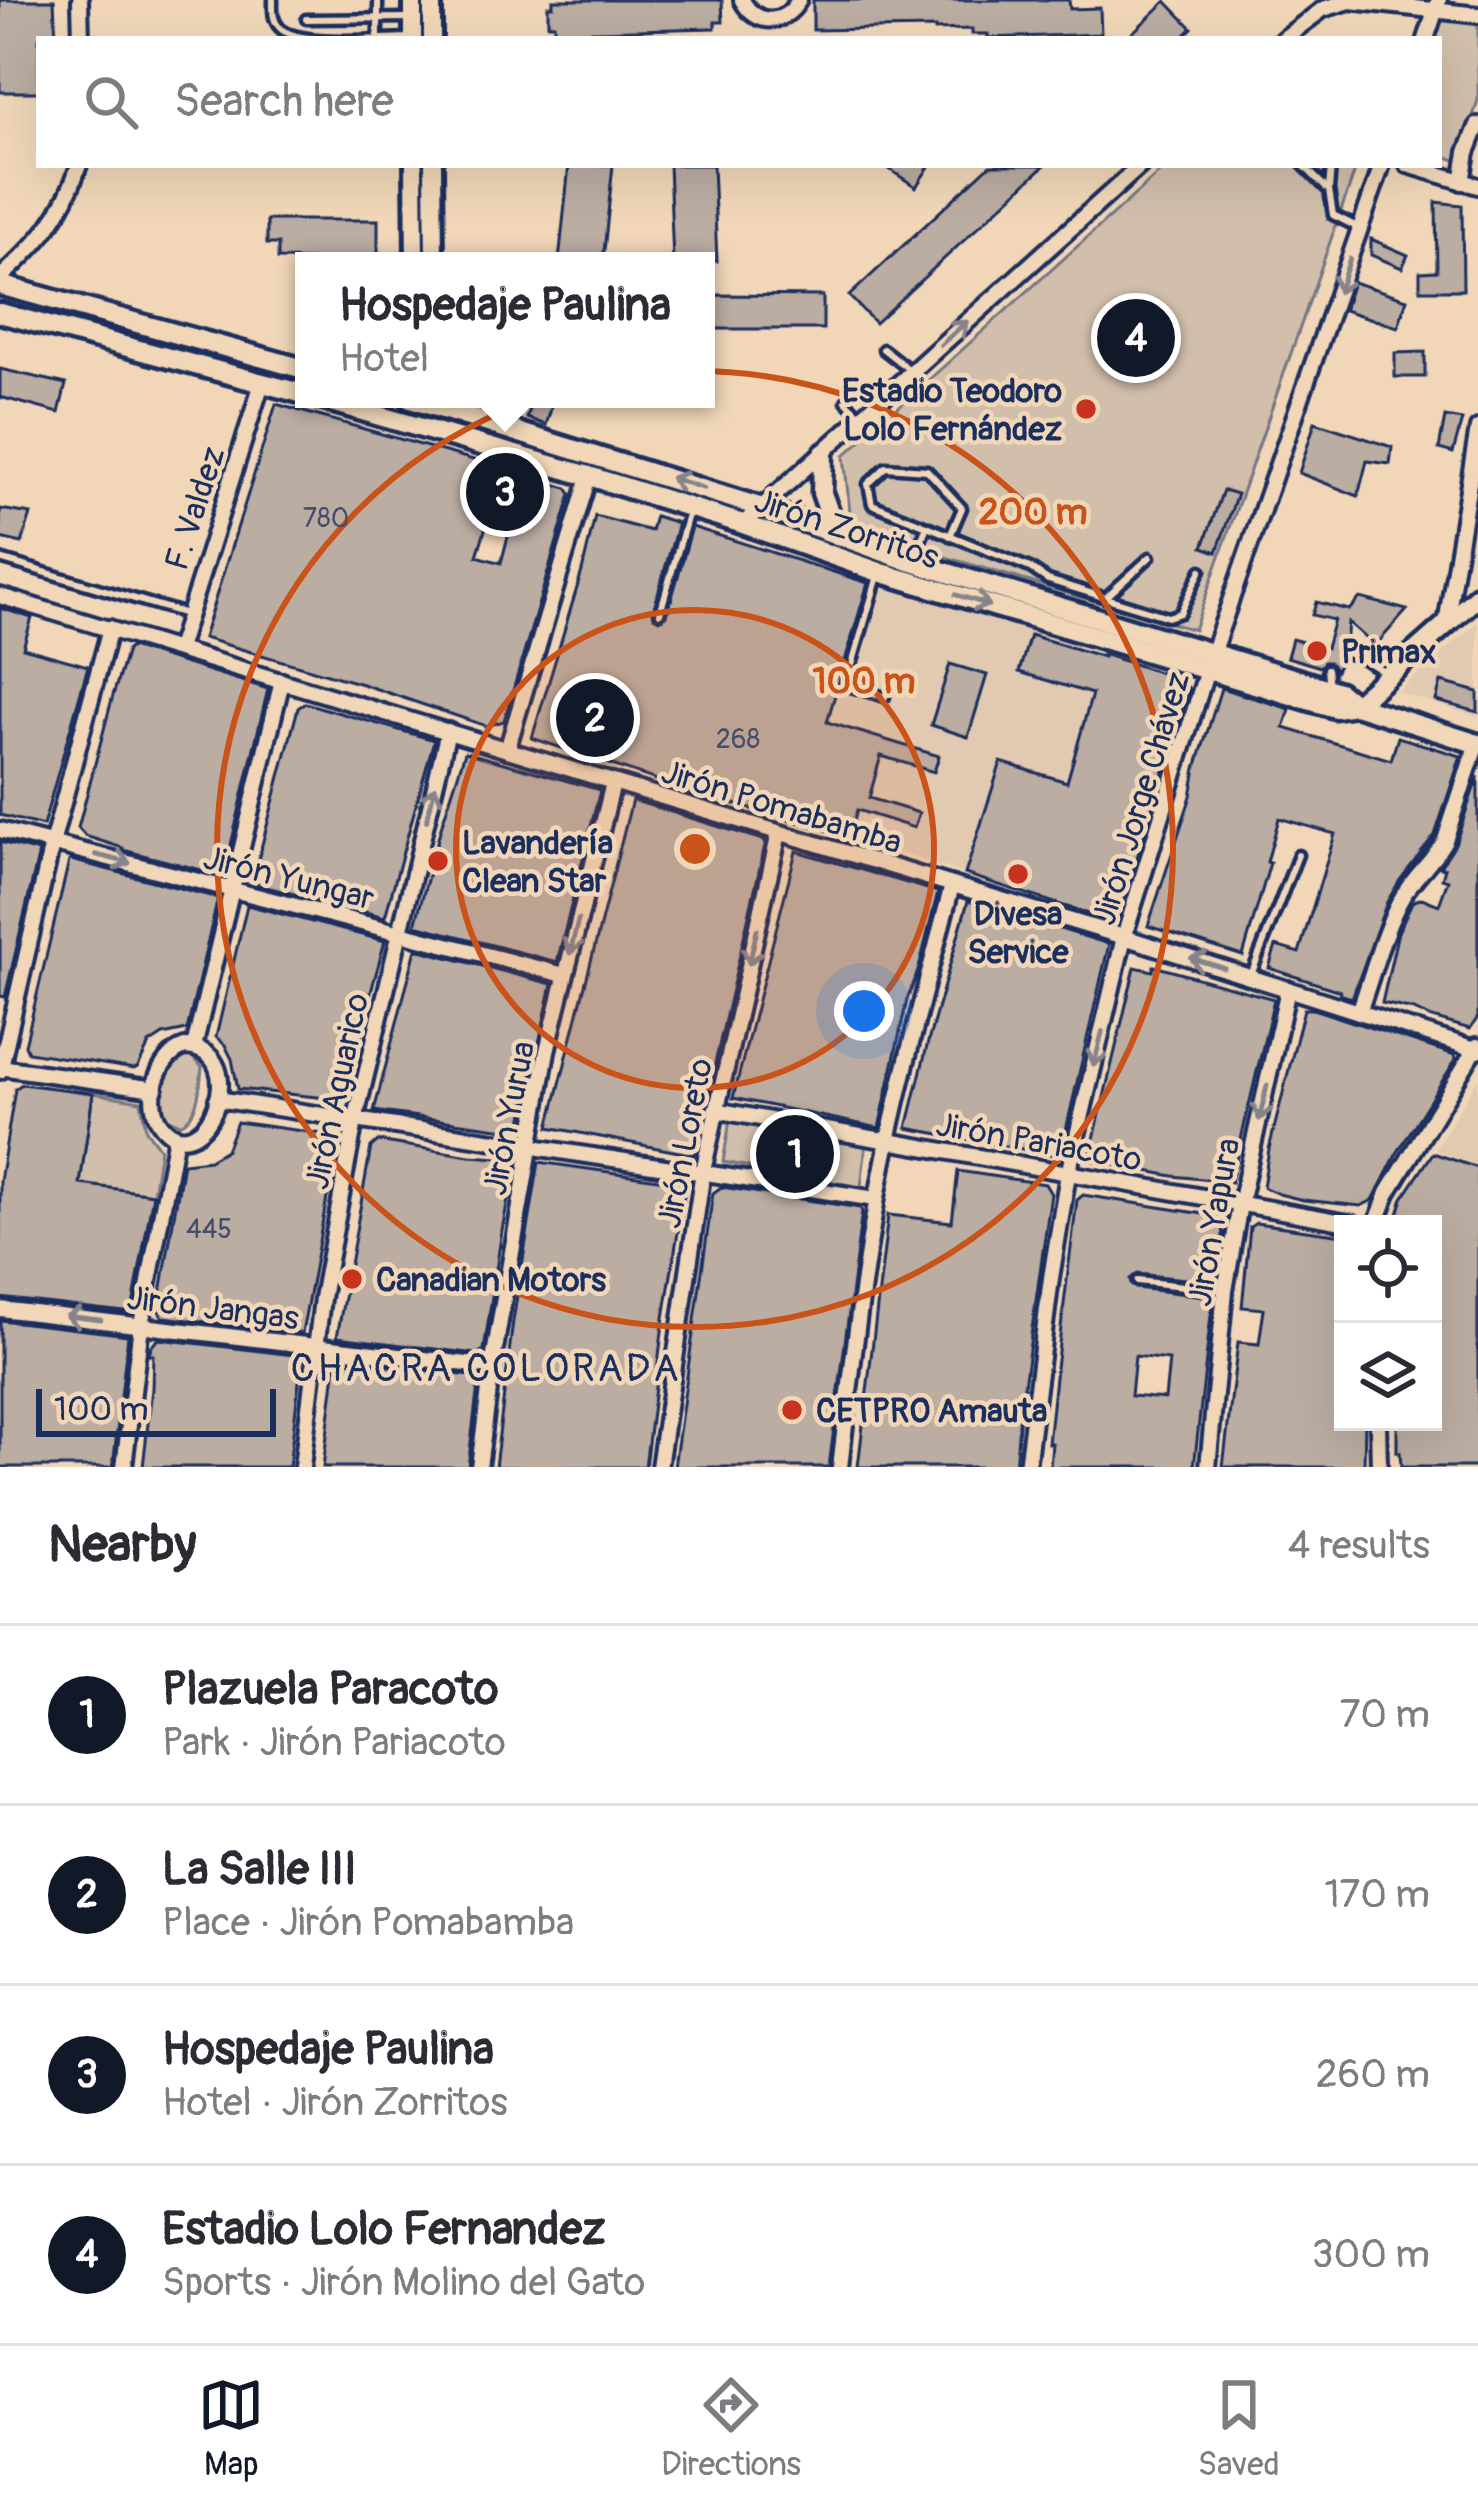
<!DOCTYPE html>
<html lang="en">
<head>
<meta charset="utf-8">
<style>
	body { margin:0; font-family:Pangolin,sans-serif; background:#f7f7f7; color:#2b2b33 }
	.controls { position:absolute; right:36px; bottom:36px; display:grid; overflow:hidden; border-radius:0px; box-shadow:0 12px 48px #0002 }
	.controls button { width:108px; height:108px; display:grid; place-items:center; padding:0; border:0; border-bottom:3px solid #e1e1e2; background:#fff; color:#2b2b33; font:60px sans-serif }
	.scale { position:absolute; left:36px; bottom:30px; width:240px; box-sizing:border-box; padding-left:12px; border:6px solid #1b2f5e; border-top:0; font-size:33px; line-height:42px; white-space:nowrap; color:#1b2f5e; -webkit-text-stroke:9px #f1d7b8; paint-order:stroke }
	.you { position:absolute; left:864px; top:1011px; width:42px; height:42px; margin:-30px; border:9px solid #fff; border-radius:50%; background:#1a73e8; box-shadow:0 0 0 18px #1a73e833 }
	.badge { display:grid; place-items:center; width:78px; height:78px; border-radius:50%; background:#111827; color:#fff; font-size:39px; font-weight:700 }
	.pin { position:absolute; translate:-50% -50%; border:6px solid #fff; box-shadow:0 3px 12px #0006 }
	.popup { position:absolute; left:295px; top:252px; width:420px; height:156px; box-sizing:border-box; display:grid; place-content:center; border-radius:0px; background:#fff; filter:drop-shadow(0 3px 9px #0005); font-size:39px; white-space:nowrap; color:#7c7c81 }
	.popup b { font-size:45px; color:#2b2b33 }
	.popup::after { content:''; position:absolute; left:50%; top:100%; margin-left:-24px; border:24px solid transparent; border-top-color:#fff }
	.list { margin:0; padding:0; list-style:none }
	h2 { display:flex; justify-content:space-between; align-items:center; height:156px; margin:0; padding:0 48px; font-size:51px }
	h2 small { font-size:39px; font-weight:400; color:#7c7c81 }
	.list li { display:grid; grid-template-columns:78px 1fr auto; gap:36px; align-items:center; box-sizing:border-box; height:180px; padding:0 48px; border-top:3px solid #e1e1e2 }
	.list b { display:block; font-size:45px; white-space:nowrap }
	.list p { margin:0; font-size:39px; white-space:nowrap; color:#7c7c81 }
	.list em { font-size:39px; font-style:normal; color:#7c7c81 }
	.icon { flex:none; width:66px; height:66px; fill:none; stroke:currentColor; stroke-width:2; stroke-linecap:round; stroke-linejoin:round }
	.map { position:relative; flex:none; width:1478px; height:1467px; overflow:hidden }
	.search { position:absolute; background:#fff; box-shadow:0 12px 48px #0002; left:36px; right:36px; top:36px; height:132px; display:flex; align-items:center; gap:30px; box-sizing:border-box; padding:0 42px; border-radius:0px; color:#7c7c81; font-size:45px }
	.sheet { height:876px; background:#fff }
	nav { display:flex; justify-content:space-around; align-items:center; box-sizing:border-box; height:168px; border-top:3px solid #e1e1e2; background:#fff; font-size:33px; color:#7c7c81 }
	nav a { display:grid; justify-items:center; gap:6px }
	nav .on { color:#111827 }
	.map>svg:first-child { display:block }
	.built { fill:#e1cab1 }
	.green { fill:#d1bfab; stroke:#767784; stroke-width:3 }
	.building { fill:#bcada2; stroke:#1b2f5e; stroke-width:3; fill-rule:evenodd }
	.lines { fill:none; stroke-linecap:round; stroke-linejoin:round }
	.service-casing { stroke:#1b2f5e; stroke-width:15 }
	.minor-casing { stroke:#1b2f5e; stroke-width:22 }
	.tertiary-casing { stroke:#1b2f5e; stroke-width:26 }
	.secondary-casing { stroke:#1b2f5e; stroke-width:27 }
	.service { stroke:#f1d7b8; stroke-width:6 }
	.minor { stroke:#f1d7b8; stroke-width:14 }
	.tertiary { stroke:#f1d7b8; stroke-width:16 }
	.secondary { stroke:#f1d7b8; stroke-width:18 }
	.oneway { stroke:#86838b }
	.ring { fill:none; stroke:#c95318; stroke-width:6 }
	.poi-dot { fill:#c8321e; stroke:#f1d7b8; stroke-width:4.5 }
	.labels { text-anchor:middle; stroke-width:9; stroke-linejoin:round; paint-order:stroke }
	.number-label { font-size:27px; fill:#434e6f }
	.poi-label { font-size:33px; font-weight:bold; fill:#1b2f5e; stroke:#f1d7b8; text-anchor:start }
	.street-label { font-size:33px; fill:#1b2f5e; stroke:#f1d7b8 }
	.quarter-label { font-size:39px; letter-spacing:3px; fill:#1b2f5e; stroke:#f1d7b8 }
	.centre { fill:#c95318; stroke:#f1d7b8; stroke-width:6 }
	.ring-label { font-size:36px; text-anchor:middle; font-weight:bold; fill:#c95318; stroke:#f1d7b8; stroke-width:9; stroke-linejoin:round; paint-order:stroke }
</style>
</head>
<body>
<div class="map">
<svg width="1478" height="1467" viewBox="0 0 1478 1467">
	<rect width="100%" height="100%" fill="#f1d7b8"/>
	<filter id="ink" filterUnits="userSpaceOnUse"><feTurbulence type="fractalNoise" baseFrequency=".00833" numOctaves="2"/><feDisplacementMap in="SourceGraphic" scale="24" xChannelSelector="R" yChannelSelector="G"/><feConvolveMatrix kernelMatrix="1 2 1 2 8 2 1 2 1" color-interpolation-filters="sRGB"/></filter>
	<g filter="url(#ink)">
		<!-- built -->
		<g class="built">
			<polygon points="871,580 1103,654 1067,782 1001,762 965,874 849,837 866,779 874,781 885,739 827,722"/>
			<polygon points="1478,622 1478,717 1397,692"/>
			<polygon points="1478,1078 1478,1166 1435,1150"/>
		</g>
		<!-- green -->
		<g class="green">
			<polygon points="1446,15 1478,15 1478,100 1460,159 1455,160 1439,154 1439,39 1433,39 1439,23"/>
			<polygon points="1168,165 1357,165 1194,630 918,549 851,523 844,456"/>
			<path d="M 184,1055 L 192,1056 L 202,1067 C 200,1087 199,1115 180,1124 L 166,1118 C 157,1098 165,1066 184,1055 Z"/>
			<polygon points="93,1093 141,1101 146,1130 160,1149 153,1194 80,1184"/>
			<polygon points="730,1120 866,1145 861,1187 723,1162"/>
		</g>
		<!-- building -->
		<g class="building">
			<polygon points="0,0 54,0 56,39 39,39 39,92 0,92"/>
			<polygon points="553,0 718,0 722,1 723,22 715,22 715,28 554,32 554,24 548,24 548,6 553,6"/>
			<polygon points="813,0 1069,0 1070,9 1100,8 1101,34 988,38 988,34 972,34 972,29 935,30 935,28 813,30"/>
			<polygon points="1166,1 1192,28 1181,39 1126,39"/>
			<polygon points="569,165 613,165 603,261 559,261"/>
			<polygon points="669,165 713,165 717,261 673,261"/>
			<polygon points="883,165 930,165 916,187"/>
			<polygon points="990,165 1045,165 875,323 849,296"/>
			<polygon points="1436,202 1462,205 1463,290 1420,290 1420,272 1437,271"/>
			<polygon points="267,220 378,220 378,261 278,259 278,244 267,244"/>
			<polygon points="1371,239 1408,255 1402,268 1371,255"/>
			<polygon points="1353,282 1407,299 1398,327 1344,310"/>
			<polygon points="715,295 823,296 823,329 716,329"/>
			<polygon points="1425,352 1425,377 1395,377 1395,353"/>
			<polygon points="0,369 66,384 59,413 0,397"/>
			<polygon points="533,399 554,399 546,425 527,418"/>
			<path d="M 276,404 L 502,468 L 499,478 L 522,484 L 525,475 L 567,488 L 571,494 L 504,721 L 486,726 L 362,684 L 203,638 ZM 492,507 L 514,514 L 501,563 L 477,556 Z"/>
			<polygon points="1445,417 1462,420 1453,453 1439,449"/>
			<polygon points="1315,422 1392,447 1390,464 1367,461 1358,496 1299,473"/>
			<polygon points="1223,490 1237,494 1217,552 1203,547"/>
			<polygon points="0,509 31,514 22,543 0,538"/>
			<polygon points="595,516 651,531 655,516 678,523 653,611 654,617 659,620 667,615 692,527 868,583 827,722 939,756 934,772 881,756 869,798 919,813 914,828 857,810 849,837 689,791 532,738 582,571"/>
			<polygon points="1360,598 1407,610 1375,646 1348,622 1346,646 1340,649 1339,655 1342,659 1336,671 1329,662 1324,662 1320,667 1287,657 1292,639 1326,648 1334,620 1312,615 1316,602 1349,610"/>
			<polygon points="0,608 32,618 23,648 88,666 43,826 0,815"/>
			<polygon points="1030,635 1103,657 1103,654 1183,680 1189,689 1117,923 965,874 1001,762 1067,782 1092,694 1019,672"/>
			<polygon points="131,647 268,689 225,870 217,874 123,850 123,848 85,836 78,828 112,699 127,650"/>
			<polygon points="950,664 987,675 968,737 931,725"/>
			<polygon points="1441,682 1478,692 1478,712 1436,701"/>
			<polygon points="1221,688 1290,709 1284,728 1391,760 1398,737 1461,756 1435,835 1400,880 1387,902 1352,998 1339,994 1340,991 1269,968 1276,946 1299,953 1335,834 1279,818 1267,862 1270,863 1243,956 1148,926 1191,796 1196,768"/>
			<polygon points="305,703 434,740 385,917 258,885 254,875 298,708"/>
			<polygon points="465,752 600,790 557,962 415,925 441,827"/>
			<polygon points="1478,776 1478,1017 1470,1029 1429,1017 1414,1010 1382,1003 1398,932 1412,902 1422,898 1439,905 1448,880 1442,878 1445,868 1440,867 1455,844"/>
			<polygon points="632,800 766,841 694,1155 549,1127"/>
			<polygon points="0,842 39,852 5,997 0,996"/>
			<polygon points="796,851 938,892 919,968 907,1000 879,1128 733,1098"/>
			<polygon points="71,860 218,898 187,1030 163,1035 149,1044 138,1067 134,1069 28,1052 25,1045 69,861"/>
			<polygon points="968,901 1109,944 1060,1156 907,1128 929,1038"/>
			<polygon points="247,905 385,941 369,999 347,1100 238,1089 232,1059 225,1045 216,1037"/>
			<polygon points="416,949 552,984 520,1131 374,1111"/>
			<polygon points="1154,966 1274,999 1231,1182 1173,1176 1089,1160 1135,967 1153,971"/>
			<polygon points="1304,1009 1313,1009 1455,1055 1456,1059 1396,1155 1373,1200 1361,1206 1303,1200 1279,1194 1263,1187 1269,1149"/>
			<polygon points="22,1084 93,1093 80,1184 153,1194 133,1306 125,1312 0,1298 0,1181 15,1089"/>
			<polygon points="237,1122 330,1135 337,1144 302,1333 163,1317 158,1310 183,1163 209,1160 226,1150"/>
			<polygon points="378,1141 470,1156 513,1159 515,1164 502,1230 484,1350 476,1354 337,1337 371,1147"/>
			<polygon points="1433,1153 1478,1168 1478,1467 1401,1467 1400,1452 1397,1452 1397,1422 1433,1422 1433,1224 1395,1224 1403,1198"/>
			<polygon points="539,1162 686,1183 663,1324 645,1467 495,1467 513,1321"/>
			<polygon points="958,1171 1045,1184 1051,1194 1020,1414 1015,1467 858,1467 888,1215 952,1222"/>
			<polygon points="721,1187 860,1208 862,1211 829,1467 674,1467 713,1193"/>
			<path d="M 1083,1195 L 1216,1216 L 1222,1222 L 1223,1239 L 1214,1282 L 1138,1274 L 1130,1279 L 1131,1285 L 1136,1288 L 1213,1297 L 1194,1467 L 1050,1467 L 1052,1443 L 1048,1443 L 1056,1368 L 1077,1200 ZM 1135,1356 L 1169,1360 L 1165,1399 L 1131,1396 Z"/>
			<polygon points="1256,1223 1343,1235 1343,1422 1365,1422 1364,1467 1223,1467 1238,1342 1259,1344 1264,1309 1242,1307 1250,1227"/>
			<polygon points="0,1320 128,1335 113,1467 0,1467"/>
			<polygon points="159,1339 302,1356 289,1467 143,1467 152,1389 153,1355 149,1355 151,1346"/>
			<polygon points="340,1360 479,1377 468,1467 323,1467 336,1364"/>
		</g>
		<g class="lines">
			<defs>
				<g id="service">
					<path d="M 273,0 C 273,10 272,19 279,27 C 296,47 383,38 410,38"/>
					<polyline points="378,0 378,38"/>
					<polyline points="306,19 411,18"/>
					<polyline points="1303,165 1326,188"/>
					<polyline points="1331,165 1329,190 1333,215 1357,227"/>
					<polyline points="883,349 911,371"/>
					<polyline points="846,401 860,415"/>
					<polyline points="927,526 872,504 868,484 886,467 927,470 962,508 950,536"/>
					<polyline points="0,559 186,614"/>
					<polyline points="913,561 927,526 1030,568 1048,580 1168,617 1180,613 1201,570"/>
					<polyline points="878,576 847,682 851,687 885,697"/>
					<polyline points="1105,598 1150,557"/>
					<polyline points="660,613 689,511"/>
					<polyline points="1346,653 1365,660 1386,673"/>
					<polyline points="1327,669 1329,686"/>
					<polyline points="1251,975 1298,855"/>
					<polyline points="1137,1281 1221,1290"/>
				</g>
				<g id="minor">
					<polyline points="80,0 81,39"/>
					<path d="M 742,0 C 756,26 784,26 799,0"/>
					<polyline points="1283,39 1323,9 1350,1 1478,15"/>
					<polyline points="1426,39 1439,0"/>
					<polyline points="1408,165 1478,186"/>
					<polyline points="1462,182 1467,152 1478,125"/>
					<path d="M 0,278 C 39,243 63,216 79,165"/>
					<polyline points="743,524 1141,165"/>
					<polyline points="0,596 1124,937 1478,1050"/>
					<polyline points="1446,624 1478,428"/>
					<polyline points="178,649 262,383"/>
					<polyline points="507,750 589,476"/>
					<polyline points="0,830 564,975"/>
					<path d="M 1359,1012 C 1373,974 1383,929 1404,894 C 1416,874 1434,860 1445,840 L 1477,743"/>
					<path d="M 185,1047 C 255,1050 205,1174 163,1127 C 142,1104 157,1056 185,1047 Z"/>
					<polyline points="194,1047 282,681"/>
					<polyline points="0,1067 155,1089"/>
					<polyline points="0,1071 52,844 110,628"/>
					<polyline points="217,1099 876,1199"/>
					<polyline points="715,1110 1354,1224"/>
					<polyline points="1376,1224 1388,1193 1477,1046"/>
					<polyline points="0,1309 492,1367"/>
					<polyline points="1378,1422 1379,1467"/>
					<polyline points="124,1467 141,1325 176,1136"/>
					<polyline points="302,1467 322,1298 355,1121 448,731"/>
					<polyline points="479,1467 492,1367 547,1051 613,783"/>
					<polyline points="659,1467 703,1171 779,833"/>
					<path d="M 840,1467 C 853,1359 865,1252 887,1146 C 905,1059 930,972 952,885"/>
					<polyline points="1027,1467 1051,1278 1068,1174 1124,937 1212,654 1382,165"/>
					<polyline points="1208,1467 1225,1291 1240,1204 1288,989"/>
				</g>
				<g id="tertiary">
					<polyline points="413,0 413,39"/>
					<polyline points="432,0 432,39"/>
					<polyline points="414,165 415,261"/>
					<polyline points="433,165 434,261"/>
				</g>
				<g id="secondary">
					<polyline points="0,285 304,369"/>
					<polyline points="0,313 304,394"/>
					<polyline points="321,399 589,476 743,524 879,572 1335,708 1355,705"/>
					<polyline points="410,399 763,508 912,562 1339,692 1355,705 1478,744"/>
					<polyline points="823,454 822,493 837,535"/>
					<polyline points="1355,705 1478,596"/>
				</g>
			</defs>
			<!-- service casing -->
			<use href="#service" class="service-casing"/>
			<!-- minor casing -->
			<use href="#minor" class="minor-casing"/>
			<!-- tertiary casing -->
			<use href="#tertiary" class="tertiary-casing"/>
			<!-- secondary casing -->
			<use href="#secondary" class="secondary-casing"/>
			<!-- service -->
			<use href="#service" class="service"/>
			<!-- minor -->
			<use href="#minor" class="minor"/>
			<!-- tertiary -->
			<use href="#tertiary" class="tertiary"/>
			<!-- secondary -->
			<use href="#secondary" class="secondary"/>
		</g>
		<!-- one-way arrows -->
		<defs><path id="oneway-shaft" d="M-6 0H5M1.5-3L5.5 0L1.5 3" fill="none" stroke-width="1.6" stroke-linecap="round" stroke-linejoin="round" transform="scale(3)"/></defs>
		<g class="oneway">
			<use href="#oneway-shaft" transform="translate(1344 276) rotate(109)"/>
			<use href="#oneway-shaft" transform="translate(954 333) rotate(-42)"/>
			<use href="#oneway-shaft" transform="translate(687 483) rotate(-162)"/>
			<use href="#oneway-shaft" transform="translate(973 600) rotate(17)"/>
			<use href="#oneway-shaft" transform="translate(431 803) rotate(-76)"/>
			<use href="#oneway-shaft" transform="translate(113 859) rotate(14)"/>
			<use href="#oneway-shaft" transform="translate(574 937) rotate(104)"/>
			<use href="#oneway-shaft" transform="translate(753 947) rotate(103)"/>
			<use href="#oneway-shaft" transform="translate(1207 963) rotate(-163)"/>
			<use href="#oneway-shaft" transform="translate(1098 1049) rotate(104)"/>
			<use href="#oneway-shaft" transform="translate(1263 1103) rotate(103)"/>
			<use href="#oneway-shaft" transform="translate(83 1318) rotate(-173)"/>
		</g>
	</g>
	<!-- distance rings -->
	<circle cx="695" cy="849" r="239" fill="#c95318" fill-opacity=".12"/>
	<g class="ring">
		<circle cx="695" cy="849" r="239"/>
		<circle cx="695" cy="849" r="478"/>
	</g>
	<!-- markers -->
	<g class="poi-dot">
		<circle cx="1086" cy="409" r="12"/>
		<circle cx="1317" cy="651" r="12"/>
		<circle cx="438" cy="861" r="12"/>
		<circle cx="1018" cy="874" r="12"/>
		<circle cx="352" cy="1279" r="12"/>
		<circle cx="792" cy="1410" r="12"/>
	</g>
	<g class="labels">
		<!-- number labels -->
		<g class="number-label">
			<text x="326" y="527">780</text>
			<text x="738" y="748">268</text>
			<text x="209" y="1238">445</text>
		</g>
		<!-- poi labels -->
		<g class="poi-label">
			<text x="1062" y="402" text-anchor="end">Estadio Teodoro<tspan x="1062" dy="38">Lolo Fernández</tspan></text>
			<text x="1341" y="663">Primax</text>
			<text x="462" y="854">Lavandería<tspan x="462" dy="38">Clean Star</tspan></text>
			<text x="1018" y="925" text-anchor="middle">Divesa<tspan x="1018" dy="38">Service</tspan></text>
			<text x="376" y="1291">Canadian Motors</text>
			<text x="816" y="1422">CETPRO Amauta</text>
		</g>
		<!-- street labels -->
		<g class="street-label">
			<text transform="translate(194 508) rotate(-72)" y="12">F. Valdez</text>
			<text transform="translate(847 528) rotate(18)" y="12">Jirón Zorritos</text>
			<text transform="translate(1140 798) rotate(-73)" y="12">Jirón Jorge Chávez</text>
			<text transform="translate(782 806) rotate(17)" y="12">Jirón Pomabamba</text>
			<text transform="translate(289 877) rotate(14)" y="12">Jirón Yungar</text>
			<text transform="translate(336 1091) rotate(-78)" y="12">Jirón Aguarico</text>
			<text transform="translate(508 1118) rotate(-79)" y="12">Jirón Yurua</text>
			<text transform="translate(1039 1141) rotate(10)" y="12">Jirón Pariacoto</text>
			<text transform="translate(684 1143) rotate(-79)" y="12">Jirón Loreto</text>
			<text transform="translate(1213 1222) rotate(-80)" y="12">Jirón Yapura</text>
			<text transform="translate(213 1307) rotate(7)" y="12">Jirón Jangas</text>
		</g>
		<!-- quarter labels -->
		<g class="quarter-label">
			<text x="486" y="1381">CHACRA COLORADA</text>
		</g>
	</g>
	<circle cx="695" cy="849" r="18" class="centre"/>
	<g class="ring-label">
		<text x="1033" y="524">200 m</text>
		<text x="864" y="693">100 m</text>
	</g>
</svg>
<div class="controls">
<button><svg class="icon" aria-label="locate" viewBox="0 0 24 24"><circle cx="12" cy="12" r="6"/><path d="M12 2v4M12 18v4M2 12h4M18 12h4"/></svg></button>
<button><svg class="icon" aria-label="layers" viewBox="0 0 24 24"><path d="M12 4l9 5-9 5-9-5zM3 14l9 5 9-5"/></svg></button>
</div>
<div class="scale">100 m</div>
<div class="you"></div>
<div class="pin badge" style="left:795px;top:1154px">1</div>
<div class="pin badge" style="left:595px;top:718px">2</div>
<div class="pin badge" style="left:505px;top:492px">3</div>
<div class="popup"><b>Hospedaje Paulina</b>Hotel</div>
<div class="pin badge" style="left:1136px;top:338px">4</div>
<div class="search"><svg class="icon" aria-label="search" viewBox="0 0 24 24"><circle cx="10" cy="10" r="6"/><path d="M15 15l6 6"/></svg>Search here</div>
</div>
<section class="sheet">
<h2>Nearby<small>4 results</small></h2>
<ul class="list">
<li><span class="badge">1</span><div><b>Plazuela Paracoto</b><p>Park · Jirón Pariacoto</p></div><em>70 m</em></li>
<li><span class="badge">2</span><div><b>La Salle III</b><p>Place · Jirón Pomabamba</p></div><em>170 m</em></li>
<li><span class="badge">3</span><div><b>Hospedaje Paulina</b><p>Hotel · Jirón Zorritos</p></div><em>260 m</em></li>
<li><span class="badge">4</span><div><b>Estadio Lolo Fernandez</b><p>Sports · Jirón Molino del Gato</p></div><em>300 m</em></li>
</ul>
</section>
<nav>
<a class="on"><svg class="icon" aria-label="map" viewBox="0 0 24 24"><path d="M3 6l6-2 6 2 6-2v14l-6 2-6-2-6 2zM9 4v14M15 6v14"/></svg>Map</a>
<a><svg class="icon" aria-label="directions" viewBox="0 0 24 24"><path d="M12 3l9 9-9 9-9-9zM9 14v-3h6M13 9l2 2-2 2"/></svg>Directions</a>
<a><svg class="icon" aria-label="saved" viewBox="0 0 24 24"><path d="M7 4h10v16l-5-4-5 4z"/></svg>Saved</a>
</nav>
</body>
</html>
